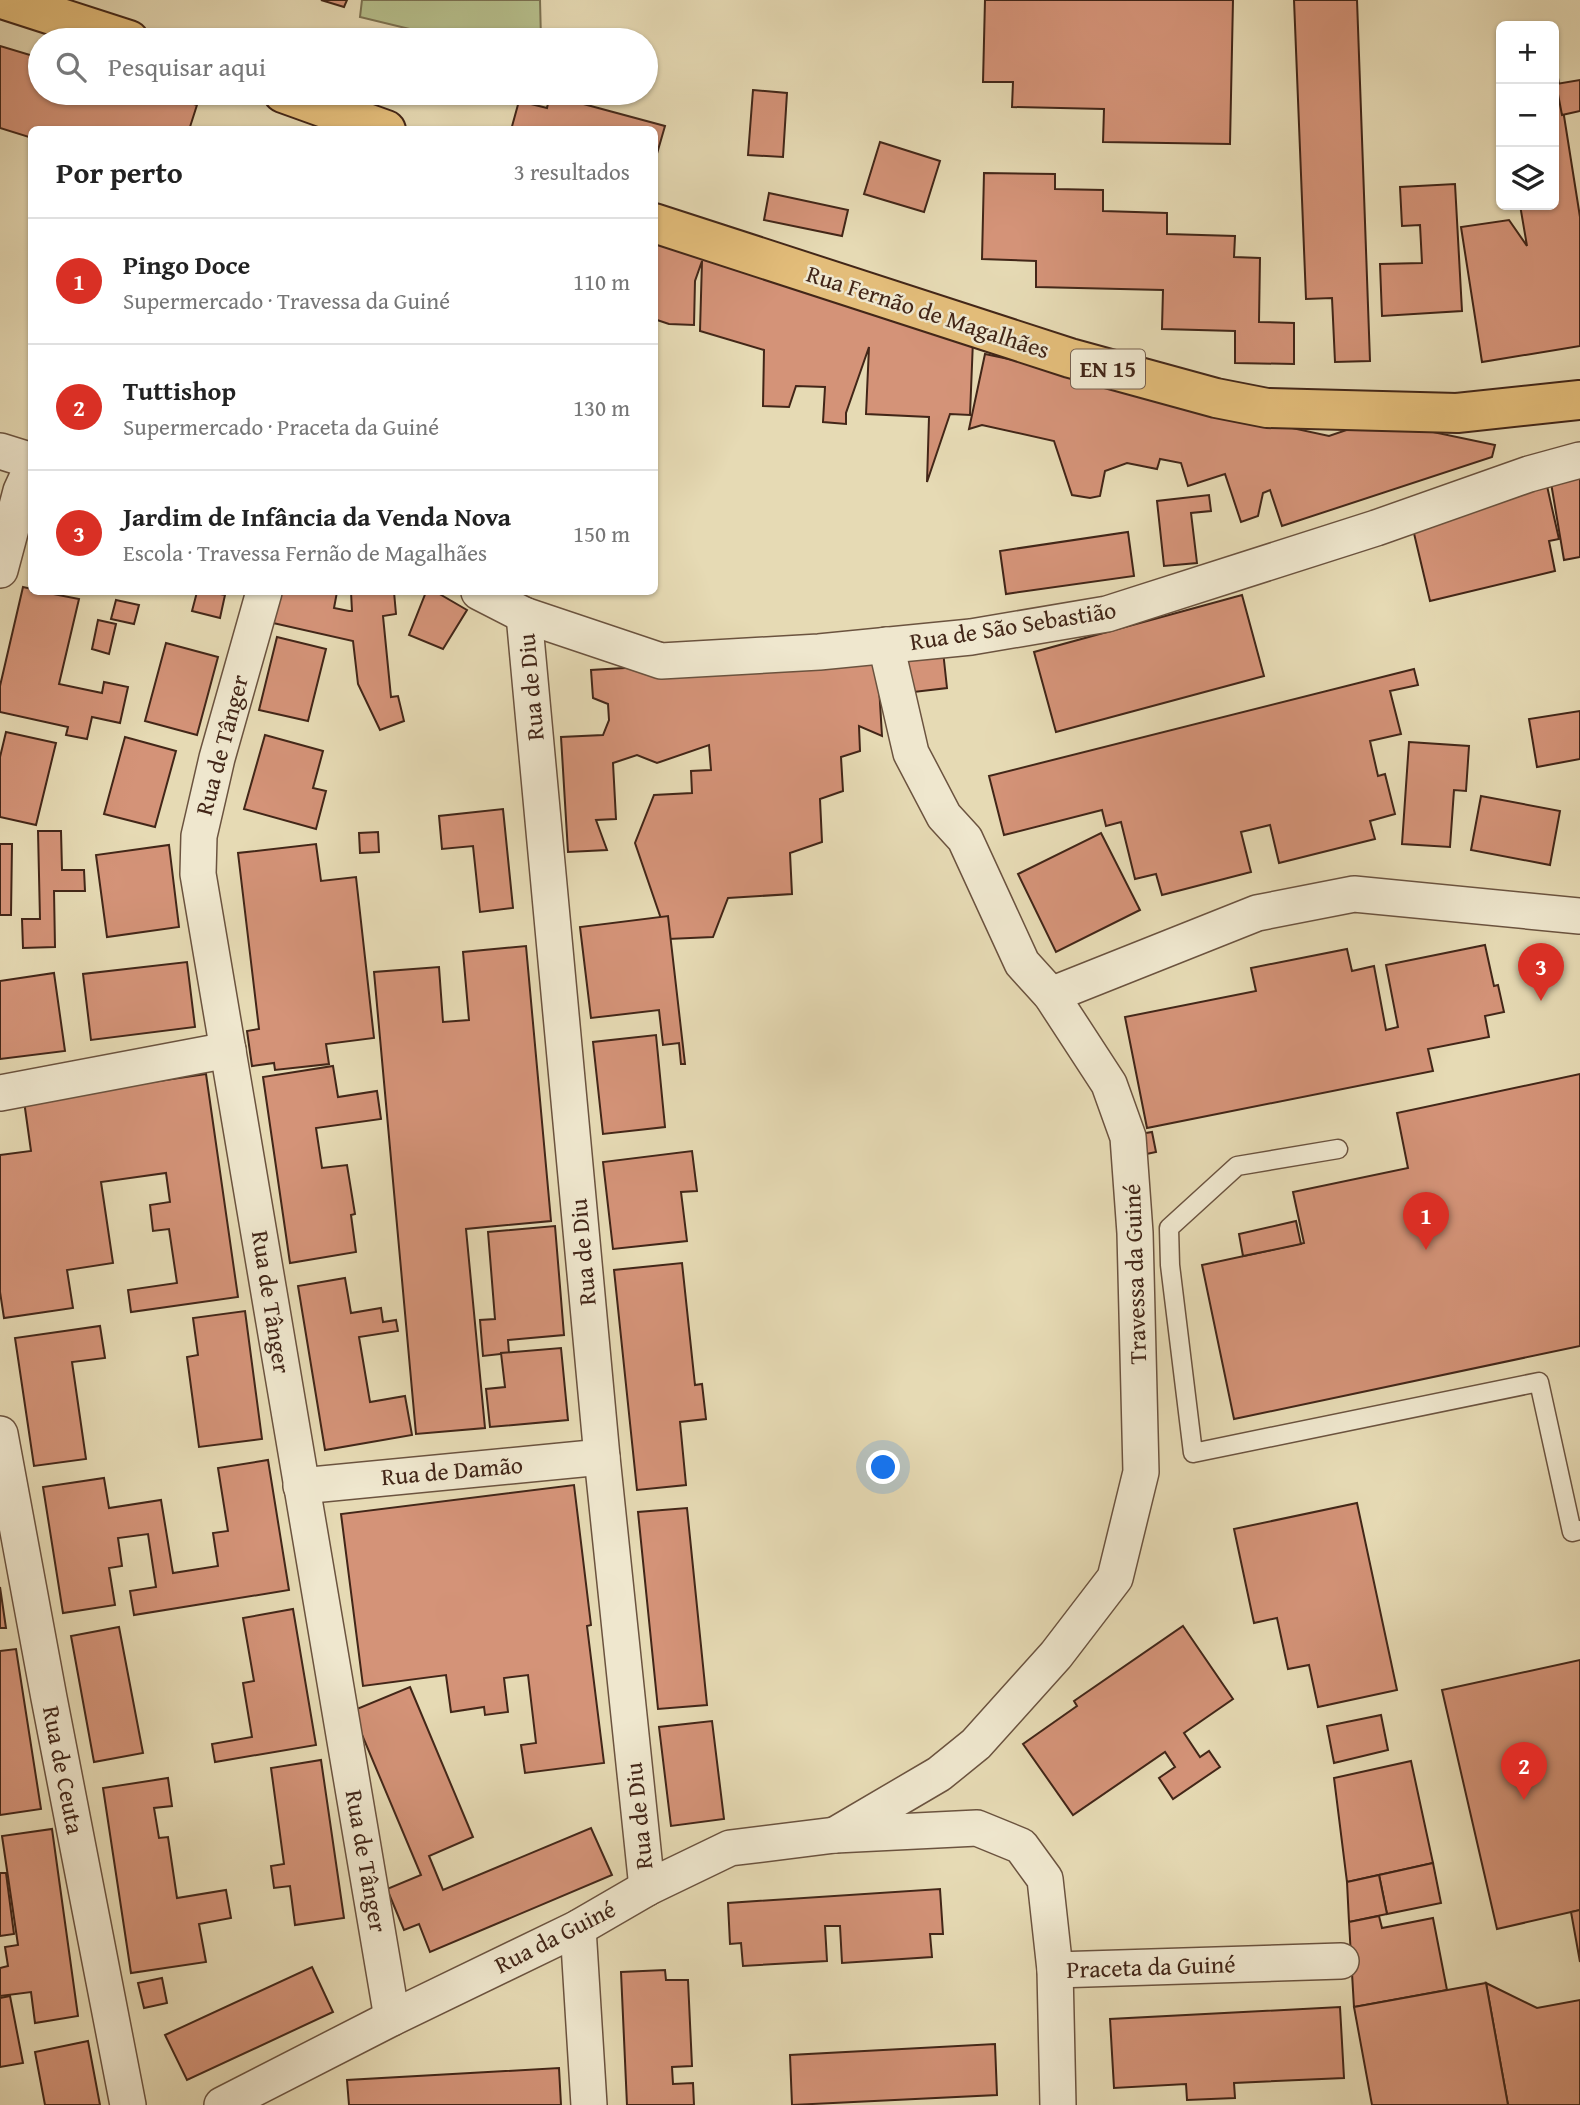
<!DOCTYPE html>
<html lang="pt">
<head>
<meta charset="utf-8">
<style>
	body { margin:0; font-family:"Gentium Book Plus",serif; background:#f6f6f6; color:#222 }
	.controls { position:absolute; right:21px; top:21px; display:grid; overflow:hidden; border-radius:10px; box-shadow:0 2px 5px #0004 }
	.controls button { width:63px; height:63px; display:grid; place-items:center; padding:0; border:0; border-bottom:2px solid #e0e0e0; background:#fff; color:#222; font:35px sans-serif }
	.you { position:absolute; left:884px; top:1468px; width:24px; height:24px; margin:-18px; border:5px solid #fff; border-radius:50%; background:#1a73e8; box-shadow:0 0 0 10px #1a73e833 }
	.badge { display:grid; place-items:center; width:46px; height:46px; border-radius:50%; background:#d93025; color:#fff; font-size:23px; font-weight:700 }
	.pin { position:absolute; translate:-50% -58px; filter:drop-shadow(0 2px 4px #0008) }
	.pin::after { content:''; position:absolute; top:37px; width:24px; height:21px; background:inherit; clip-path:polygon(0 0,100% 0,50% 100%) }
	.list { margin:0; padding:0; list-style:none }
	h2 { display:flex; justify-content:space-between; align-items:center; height:91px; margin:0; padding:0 28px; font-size:30px }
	h2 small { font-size:23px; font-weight:400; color:#767676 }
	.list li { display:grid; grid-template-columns:46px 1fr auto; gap:21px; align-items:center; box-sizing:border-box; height:126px; padding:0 28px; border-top:2px solid #e0e0e0 }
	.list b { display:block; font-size:26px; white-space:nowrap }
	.list p { margin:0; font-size:23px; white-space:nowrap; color:#767676 }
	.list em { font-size:23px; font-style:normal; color:#767676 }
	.icon { flex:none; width:38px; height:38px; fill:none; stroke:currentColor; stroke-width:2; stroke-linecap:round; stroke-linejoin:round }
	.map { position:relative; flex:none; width:1580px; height:2105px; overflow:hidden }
	.search { position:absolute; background:#fff; box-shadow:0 2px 5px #0004; left:28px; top:28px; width:630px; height:77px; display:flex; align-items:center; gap:18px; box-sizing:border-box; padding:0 24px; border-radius:38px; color:#767676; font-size:26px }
	.panel { position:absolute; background:#fff; box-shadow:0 2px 5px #0004; left:28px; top:126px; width:630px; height:469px; border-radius:10px }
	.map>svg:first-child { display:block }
	.green { fill:#b6bf8c; stroke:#7c7252; stroke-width:2 }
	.building { fill:#d49378; stroke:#422618; stroke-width:2 }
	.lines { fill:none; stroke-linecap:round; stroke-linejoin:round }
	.lane-casing { stroke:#6b533f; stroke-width:21 }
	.street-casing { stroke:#6b533f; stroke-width:38 }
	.primary-casing { stroke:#422618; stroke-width:42 }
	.lane { stroke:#efe7ce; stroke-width:18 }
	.street { stroke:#efe7ce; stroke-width:35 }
	.primary { stroke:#e3bd7a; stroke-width:38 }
	.labels { text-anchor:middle; stroke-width:5; stroke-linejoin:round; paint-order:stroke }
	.shield { fill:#efe7ce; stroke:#76604f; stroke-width:2 }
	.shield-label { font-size:23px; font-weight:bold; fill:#422618 }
	.street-label { font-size:24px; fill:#422618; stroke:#efe7ce }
</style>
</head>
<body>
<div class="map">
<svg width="1580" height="2105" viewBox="0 0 1580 2105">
	<rect width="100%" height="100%" fill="#e6dab4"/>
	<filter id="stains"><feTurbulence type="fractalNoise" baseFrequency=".00286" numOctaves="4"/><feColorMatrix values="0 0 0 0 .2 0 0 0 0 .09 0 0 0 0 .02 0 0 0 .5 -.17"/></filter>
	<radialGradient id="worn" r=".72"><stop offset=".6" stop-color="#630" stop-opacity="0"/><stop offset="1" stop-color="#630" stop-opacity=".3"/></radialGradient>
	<!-- green -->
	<polygon class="green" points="362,0 540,0 541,40 455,40 360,17"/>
	<!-- building -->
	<g class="building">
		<polygon points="321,0 347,0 344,7"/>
		<polygon points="985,0 1233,0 1230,144 1103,142 1104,109 1012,107 1013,82 983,82"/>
		<polygon points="1294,0 1357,0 1370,361 1335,362 1332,298 1306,299"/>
		<polygon points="0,46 40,58 40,93 156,93 197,105 189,130 32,130 32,138 0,128"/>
		<polygon points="1558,78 1580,217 1580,346 1482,362 1461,227 1509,220 1527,246 1520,205 1554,205 1554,79"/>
		<polygon points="1580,80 1580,111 1562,115 1556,84"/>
		<polygon points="753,90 787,93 783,157 748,155"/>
		<polygon points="550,95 665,126 654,164 654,130 511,130 519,101 547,108"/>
		<polygon points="880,142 940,161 924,212 864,194"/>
		<polygon points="984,173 1055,174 1055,189 1103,190 1103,211 1167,213 1167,234 1235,236 1234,257 1260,258 1259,322 1294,323 1294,364 1235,363 1235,331 1162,329 1163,290 1036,287 1036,261 982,259"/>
		<polygon points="1455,184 1462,311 1382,316 1380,264 1422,263 1420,225 1402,226 1400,187"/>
		<polygon points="769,193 848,210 842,236 764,220"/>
		<polygon points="654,235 973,340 970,415 950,414 927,482 929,417 866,414 869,347 846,413 846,424 823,422 825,387 796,386 789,407 763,406 764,350 700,331 702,261 695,281 694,325 669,324 654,319"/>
		<polygon points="985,354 1131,385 1116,390 1329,436 1376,420 1495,445 1492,457 1282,526 1270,490 1263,493 1258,516 1241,522 1225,474 1188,486 1181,463 1160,459 1157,469 1127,463 1105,471 1100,496 1090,498 1072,495 1054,441 982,425 969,429"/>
		<polygon points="1580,472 1580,557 1564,560 1550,477"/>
		<polygon points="1547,486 1559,539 1549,541 1555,571 1430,601 1412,525"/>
		<polygon points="1209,495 1211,511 1191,513 1197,563 1164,566 1157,501"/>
		<polygon points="1128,532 1134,576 1006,594 1000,551"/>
		<polygon points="23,587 32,589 32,592 43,592 79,599 59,684 102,693 104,682 128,687 120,723 92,717 87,739 66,735 68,727 0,712 0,686"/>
		<polygon points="197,592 211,592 225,595 220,618 192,611"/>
		<polygon points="280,592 337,592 334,608 349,611 352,611 351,592 394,592 396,614 383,616 391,697 398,696 404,721 380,730 358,684 353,641 273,623"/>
		<polygon points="426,592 436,592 467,610 443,649 409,635"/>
		<polygon points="1242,595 1264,676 1056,732 1034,652"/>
		<polygon points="116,600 139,605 134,624 111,619"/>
		<polygon points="98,620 116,624 109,654 92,649"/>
		<polygon points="277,637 326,649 308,721 259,710"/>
		<polygon points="166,643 218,657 197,735 145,721"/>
		<polygon points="943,651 947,688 897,694 893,657"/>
		<polygon points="877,653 882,736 859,726 860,751 841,757 843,791 820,799 822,842 790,853 792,894 728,898 713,937 668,939 635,843 654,795 692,793 691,771 711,770 709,745 657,763 637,755 613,763 616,819 596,820 607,850 568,852 561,737 603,735 609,720 608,704 593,698 591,670"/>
		<polygon points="1414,669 1418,685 1390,691 1401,734 1370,741 1378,776 1385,774 1395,814 1370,821 1375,839 1279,863 1270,825 1241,832 1251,872 1162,895 1156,874 1135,879 1121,822 1106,826 1102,810 1004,835 989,776"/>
		<polygon points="1580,711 1580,759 1537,767 1529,719"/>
		<polygon points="6,732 56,743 36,825 0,817 0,757"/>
		<polygon points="265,735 323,751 313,788 326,791 316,829 244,809"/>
		<polygon points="125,737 176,751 155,827 104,814"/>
		<polygon points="1409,742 1469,746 1466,791 1454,790 1450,847 1402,844"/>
		<polygon points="1481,796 1560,811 1550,865 1471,850"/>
		<polygon points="503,809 513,908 480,912 473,846 442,849 439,816"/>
		<polygon points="38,831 61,831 62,870 84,870 85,891 54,891 55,947 23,948 22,919 40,919"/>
		<polygon points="378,832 379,852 360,853 359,833"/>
		<polygon points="1101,833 1140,910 1056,952 1018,874"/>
		<polygon points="0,844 12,844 11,915 0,915"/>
		<polygon points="316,844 321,881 356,877 374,1038 326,1044 329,1064 275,1070 274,1063 252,1066 247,1031 259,1029 238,853"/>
		<polygon points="169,845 179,927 107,937 96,855"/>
		<polygon points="668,916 685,1064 681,1064 679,1043 663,1045 659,1010 591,1018 580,927"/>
		<polygon points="1485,945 1494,986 1498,985 1504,1012 1485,1016 1489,1037 1428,1049 1433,1071 1147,1128 1125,1017 1256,991 1251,968 1347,949 1352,971 1374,966 1386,1030 1398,1027 1386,965"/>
		<polygon points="526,946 551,1221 466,1229 485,1428 416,1434 374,972 439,967 443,1022 469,1020 463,952"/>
		<polygon points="187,962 195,1027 91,1040 83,974"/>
		<polygon points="54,973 65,1051 0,1059 0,981"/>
		<polygon points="656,1035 665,1127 603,1134 593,1042"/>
		<polygon points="333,1066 338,1097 377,1091 381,1119 316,1128 322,1168 347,1165 355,1214 351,1215 356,1252 290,1263 263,1077"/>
		<polygon points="206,1074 238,1297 131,1312 128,1290 177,1283 169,1229 153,1231 150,1205 170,1202 166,1173 101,1182 113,1263 67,1270 73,1308 4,1318 0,1292 0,1155 31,1151 24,1101"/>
		<polygon points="1580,1074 1580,1346 1234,1419 1202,1265 1304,1243 1293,1192 1408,1168 1397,1113"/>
		<polygon points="1152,1132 1156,1152 1137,1156 1134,1135"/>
		<polygon points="692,1151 697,1191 681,1192 687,1241 613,1249 603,1162"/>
		<polygon points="1296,1221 1301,1244 1243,1256 1239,1234"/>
		<polygon points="555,1226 564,1335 508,1340 509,1353 483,1356 480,1320 495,1319 488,1232"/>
		<polygon points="682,1263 695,1385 702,1384 706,1419 680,1422 686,1485 637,1490 614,1270"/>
		<polygon points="345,1278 351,1313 381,1308 383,1322 396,1320 398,1331 359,1337 370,1402 405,1396 412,1435 325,1450 298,1286"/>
		<polygon points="245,1311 262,1439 199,1447 187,1357 198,1355 193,1318"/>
		<polygon points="100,1326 105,1358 72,1362 86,1459 34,1466 15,1338"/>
		<polygon points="561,1348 568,1420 490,1427 486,1389 505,1387 501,1353"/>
		<polygon points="268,1460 289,1590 134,1615 130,1591 156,1587 148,1534 118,1538 122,1566 109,1568 115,1605 63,1613 43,1487 104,1478 109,1508 161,1500 173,1573 218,1566 213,1533 228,1531 218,1468"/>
		<polygon points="574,1485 591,1625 587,1626 604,1763 525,1773 521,1745 536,1743 528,1675 504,1678 508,1712 485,1715 484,1707 451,1712 446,1675 363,1686 341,1514"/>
		<polygon points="1357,1503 1397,1690 1318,1707 1309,1665 1288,1669 1277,1618 1254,1623 1234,1529"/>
		<polygon points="687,1508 707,1705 658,1709 638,1512"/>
		<polygon points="0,1587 6,1628 0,1628"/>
		<polygon points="293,1609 316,1745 215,1762 212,1744 252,1737 243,1683 254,1681 243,1618"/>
		<polygon points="1183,1626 1233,1699 1184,1733 1200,1757 1209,1751 1220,1767 1173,1799 1159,1778 1175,1767 1165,1752 1073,1815 1023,1744 1077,1706 1074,1701"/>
		<polygon points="119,1627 143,1753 94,1762 71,1636"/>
		<polygon points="16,1649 41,1809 0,1815 0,1651"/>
		<polygon points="1580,1660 1580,1910 1497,1929 1442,1690"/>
		<polygon points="410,1687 473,1837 429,1856 443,1890 591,1828 612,1875 430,1952 419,1924 404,1930 387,1889 421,1875 352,1711"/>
		<polygon points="1381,1715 1388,1750 1334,1763 1327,1726"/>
		<polygon points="712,1721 724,1819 671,1826 659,1727"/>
		<polygon points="321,1760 344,1918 295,1925 290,1886 274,1888 271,1866 284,1864 271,1768"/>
		<polygon points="1411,1761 1433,1863 1347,1882 1334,1778"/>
		<polygon points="168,1778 172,1806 154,1808 159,1838 168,1837 177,1898 226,1890 231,1918 199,1924 206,1962 131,1973 103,1788"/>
		<polygon points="52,1829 78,2016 35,2023 31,1992 0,1996 0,1968 8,1966 5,1947 18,1945 2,1836"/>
		<polygon points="1433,1863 1441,1903 1387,1914 1379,1875"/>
		<polygon points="0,1873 6,1873 14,1934 0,1936"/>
		<polygon points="1379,1875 1387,1914 1349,1922 1347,1882"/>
		<polygon points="940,1889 943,1934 930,1934 932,1957 842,1963 840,1926 825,1926 827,1961 743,1966 741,1943 730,1944 728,1903"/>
		<polygon points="1580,1910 1580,1962 1571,1912"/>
		<polygon points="1379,1916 1382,1928 1433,1918 1447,1990 1354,2007 1349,1922"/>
		<polygon points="312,1967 333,2012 187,2080 165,2035"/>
		<polygon points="665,1970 666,1980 688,1980 692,2066 672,2067 673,2084 693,2083 694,2105 627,2105 621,1972"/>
		<polygon points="162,1978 167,2003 144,2008 138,1983"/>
		<polygon points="1486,1983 1537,2008 1580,2000 1580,2105 1508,2105"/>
		<polygon points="1486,1983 1508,2105 1372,2105 1354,2007"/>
		<polygon points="10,1996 23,2063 0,2067 0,1998"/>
		<polygon points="1340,2007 1344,2078 1234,2083 1235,2098 1187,2100 1186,2084 1114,2088 1110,2019"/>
		<polygon points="88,2041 100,2105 45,2105 35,2052"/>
		<polygon points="995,2044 997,2095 792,2105 790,2055"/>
		<polygon points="559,2068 561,2105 349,2105 347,2080"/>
	</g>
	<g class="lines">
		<defs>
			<polyline id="lane" points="1338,1149 1237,1166 1169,1228 1170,1265 1193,1453 1539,1382 1572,1532 1580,1530"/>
			<g id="street">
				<polyline points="0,451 32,461"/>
				<polyline points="0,570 21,491 32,467"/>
				<polyline points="264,592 217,758 199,836 198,874 392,2018"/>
				<polyline points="479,592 524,615 661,661 819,652 971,637 1107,614 1376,528 1529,474 1580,460"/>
				<polyline points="524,615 602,1457 647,1888"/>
				<polyline points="1051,995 1257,913 1354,894 1580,916"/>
				<polyline points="0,1093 228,1050"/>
				<polyline points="0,1434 49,1698 128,2105"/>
				<polyline points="301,1486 602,1457"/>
				<polyline points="835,1835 939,1774 976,1744 1056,1655 1115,1578 1141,1472 1135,1233 1128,1137 1109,1084 1051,995 1022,963 965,839 944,816 911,753 886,645"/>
				<polyline points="578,1928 589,2105"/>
				<polyline points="1055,1970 1341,1961"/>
				<polyline points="222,2105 392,2018 578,1928 647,1888 730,1848 835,1835 977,1828 1021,1846 1045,1879 1055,1970 1058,2105"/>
			</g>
			<g id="primary">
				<polyline points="5,0 129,40"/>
				<polyline points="283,93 386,130"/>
				<polyline points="654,223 1070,358 1216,398 1267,408 1457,413 1580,400"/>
			</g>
		</defs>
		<!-- lane casing -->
		<use href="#lane" class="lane-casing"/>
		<!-- street casing -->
		<use href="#street" class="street-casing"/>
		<!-- primary casing -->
		<use href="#primary" class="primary-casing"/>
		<!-- lane -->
		<use href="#lane" class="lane"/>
		<!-- street -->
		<use href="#street" class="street"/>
		<!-- primary -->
		<use href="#primary" class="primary"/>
	</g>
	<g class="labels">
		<!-- shield labels -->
		<rect class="shield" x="1071" y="349.5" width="74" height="39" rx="5"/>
		<g class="shield-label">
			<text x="1108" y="377">EN 15</text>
		</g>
		<!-- street labels -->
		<g class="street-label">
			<text transform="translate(928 312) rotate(18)" y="8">Rua Fernão de Magalhães</text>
			<text transform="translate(1013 626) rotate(-9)" y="8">Rua de São Sebastião</text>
			<text transform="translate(531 687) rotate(-95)" y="8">Rua de Diu</text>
			<text transform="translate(222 745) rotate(-75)" y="8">Rua de Tânger</text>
			<text transform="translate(583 1252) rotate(-95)" y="8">Rua de Diu</text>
			<text transform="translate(1135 1274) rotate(-92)" y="8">Travessa da Guiné</text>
			<text transform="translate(271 1302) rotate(81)" y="8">Rua de Tânger</text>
			<text transform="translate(452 1471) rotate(-5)" y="8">Rua de Damão</text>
			<text transform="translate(63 1770) rotate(79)" y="8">Rua de Ceuta</text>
			<text transform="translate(639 1816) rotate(-96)" y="8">Rua de Diu</text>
			<text transform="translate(366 1861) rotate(80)" y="8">Rua de Tânger</text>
			<text transform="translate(555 1937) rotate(-27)" y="8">Rua da Guiné</text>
			<text transform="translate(1151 1967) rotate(-2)" y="8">Praceta da Guiné</text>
		</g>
	</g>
	<rect width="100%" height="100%" filter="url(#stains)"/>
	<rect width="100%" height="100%" fill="url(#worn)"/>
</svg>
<div class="controls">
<button>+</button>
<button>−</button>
<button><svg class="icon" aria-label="layers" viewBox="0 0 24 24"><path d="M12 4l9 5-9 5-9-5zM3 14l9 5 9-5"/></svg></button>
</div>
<div class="you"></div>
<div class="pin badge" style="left:1426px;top:1250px">1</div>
<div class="pin badge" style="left:1524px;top:1800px">2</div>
<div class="pin badge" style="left:1541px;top:1001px">3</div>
<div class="search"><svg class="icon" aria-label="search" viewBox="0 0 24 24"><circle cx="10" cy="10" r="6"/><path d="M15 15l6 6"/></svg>Pesquisar aqui</div>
<section class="panel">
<h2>Por perto<small>3 resultados</small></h2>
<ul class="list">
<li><span class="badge">1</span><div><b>Pingo Doce</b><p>Supermercado · Travessa da Guiné</p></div><em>110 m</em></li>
<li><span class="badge">2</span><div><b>Tuttishop</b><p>Supermercado · Praceta da Guiné</p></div><em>130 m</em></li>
<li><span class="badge">3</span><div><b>Jardim de Infância da Venda Nova</b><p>Escola · Travessa Fernão de Magalhães</p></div><em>150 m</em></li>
</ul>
</section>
</div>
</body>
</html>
